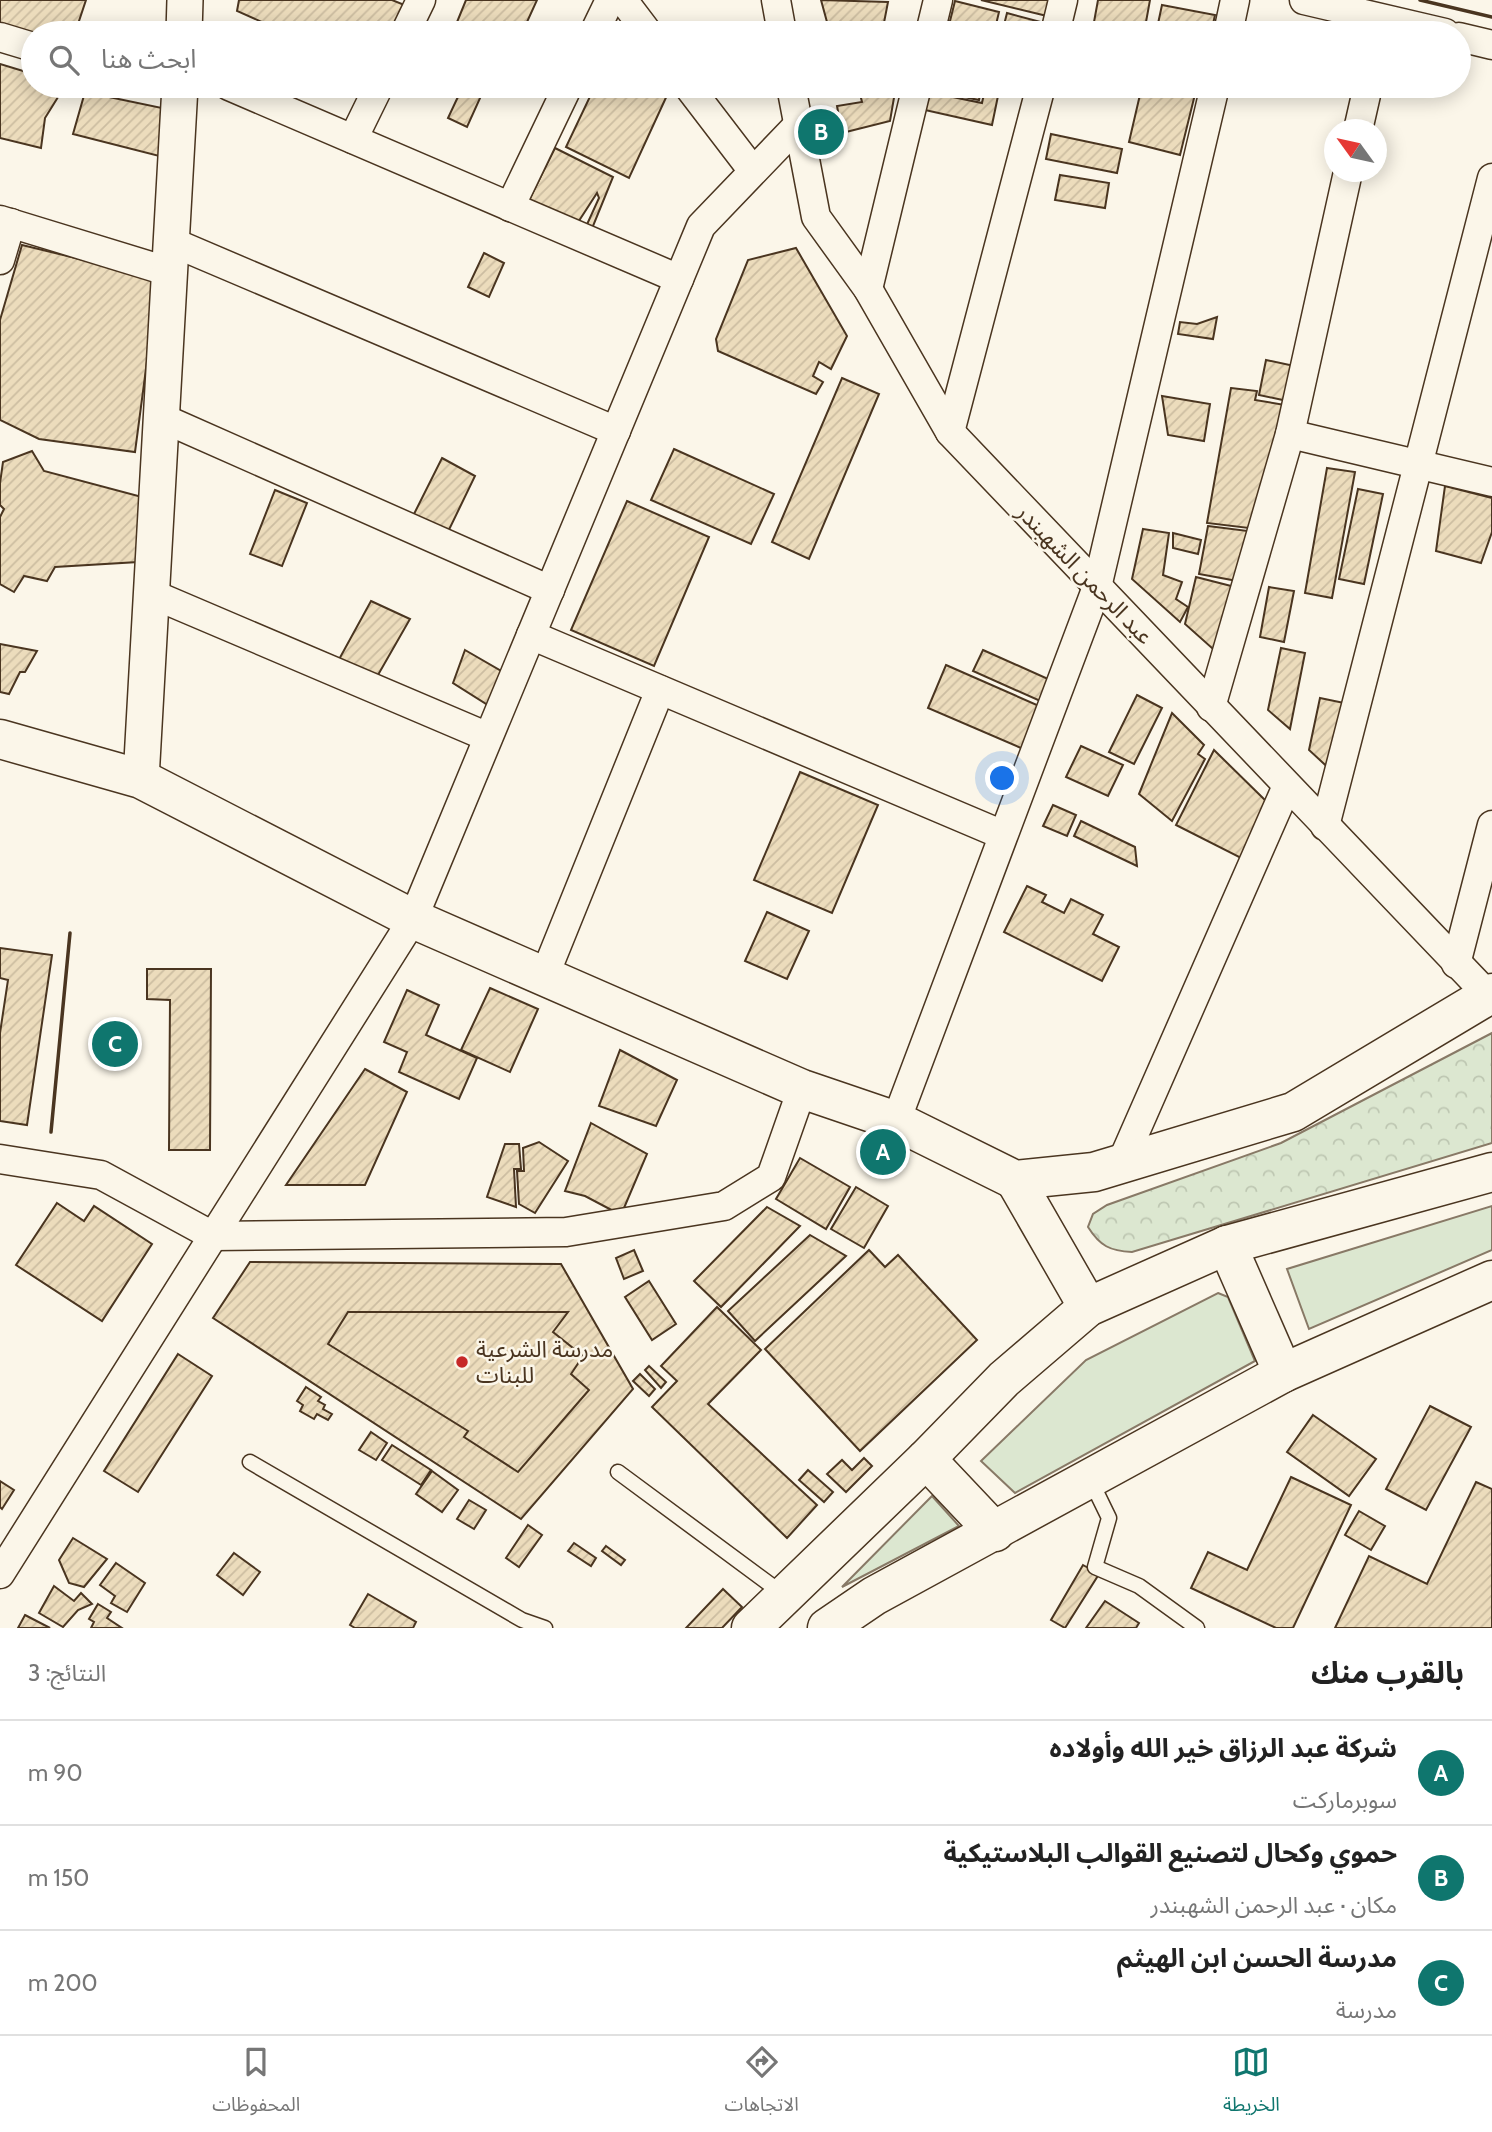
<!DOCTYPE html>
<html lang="ar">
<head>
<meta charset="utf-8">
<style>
	body { margin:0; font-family:Cabin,"Noto Sans Arabic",sans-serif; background:#f2f2f2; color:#222; direction:rtl }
	.compass { position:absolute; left:1324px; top:119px; width:63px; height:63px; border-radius:50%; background:#fff; box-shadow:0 4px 18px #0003; rotate:303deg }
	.you { position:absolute; left:1003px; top:779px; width:24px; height:24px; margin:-18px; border:5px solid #fff; border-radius:50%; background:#1a73e8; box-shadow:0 0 0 10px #1a73e833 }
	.badge { display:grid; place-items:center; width:46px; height:46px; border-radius:50%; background:#0f766e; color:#fff; font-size:23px; font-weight:700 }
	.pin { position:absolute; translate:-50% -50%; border:4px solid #fff; box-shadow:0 2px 7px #0006 }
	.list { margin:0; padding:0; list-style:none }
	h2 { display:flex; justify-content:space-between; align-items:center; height:91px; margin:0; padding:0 28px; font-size:30px }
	h2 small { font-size:23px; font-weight:400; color:#767676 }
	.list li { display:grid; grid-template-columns:46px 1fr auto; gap:21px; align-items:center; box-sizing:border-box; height:105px; padding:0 28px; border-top:2px solid #e0e0e0 }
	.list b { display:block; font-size:26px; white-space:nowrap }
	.list p { margin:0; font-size:23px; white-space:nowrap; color:#767676 }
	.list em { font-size:23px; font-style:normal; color:#767676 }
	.icon { flex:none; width:38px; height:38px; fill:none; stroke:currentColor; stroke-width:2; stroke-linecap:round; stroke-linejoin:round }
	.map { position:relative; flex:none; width:1492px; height:1628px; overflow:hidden; direction:ltr }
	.search { position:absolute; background:#fff; box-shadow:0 4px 18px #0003; left:21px; right:21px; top:21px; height:77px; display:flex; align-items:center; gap:18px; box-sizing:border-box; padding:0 24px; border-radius:38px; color:#767676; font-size:26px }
	.sheet { height:406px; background:#fff }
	nav { display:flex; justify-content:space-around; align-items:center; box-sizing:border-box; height:98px; border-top:2px solid #e0e0e0; background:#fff; font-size:19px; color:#767676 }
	nav a { display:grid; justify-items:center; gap:4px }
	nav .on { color:#0f766e }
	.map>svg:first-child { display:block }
	.grass { fill:#dce7d0; stroke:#887966; stroke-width:2 }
	.forest { fill:url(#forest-crowns); stroke:#887966; stroke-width:2 }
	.building { fill:url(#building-hatch); stroke:#4a3520; stroke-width:2 }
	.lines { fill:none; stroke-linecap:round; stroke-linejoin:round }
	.service-casing { stroke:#4a3520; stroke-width:17 }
	.minor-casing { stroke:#4a3520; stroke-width:31 }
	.tertiary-casing { stroke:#4a3520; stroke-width:38 }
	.secondary-casing { stroke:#4a3520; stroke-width:41 }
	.primary-casing { stroke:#4a3520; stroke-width:41 }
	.service { stroke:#fbf6e9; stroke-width:14 }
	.minor { stroke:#fbf6e9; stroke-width:28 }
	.tertiary { stroke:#fbf6e9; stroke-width:35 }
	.secondary { stroke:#fbf6e9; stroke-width:38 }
	.primary { stroke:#fbf6e9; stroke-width:38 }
	.wall { stroke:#4a3520; stroke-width:3.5 }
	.poi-dot { fill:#c62828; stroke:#fbf6e9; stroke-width:2.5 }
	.labels { text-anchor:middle; stroke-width:5; stroke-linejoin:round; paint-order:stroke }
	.street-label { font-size:23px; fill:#4a3520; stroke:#fbf6e9 }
	.poi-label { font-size:23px; fill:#4a3520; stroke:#fbf6e9; text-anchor:start }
</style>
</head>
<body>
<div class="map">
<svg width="1492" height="1628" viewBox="0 0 1492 1628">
	<defs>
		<pattern id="forest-crowns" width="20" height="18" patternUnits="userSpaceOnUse" patternTransform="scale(1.75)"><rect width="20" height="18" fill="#dce7d0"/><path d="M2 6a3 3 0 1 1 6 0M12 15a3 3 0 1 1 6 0" fill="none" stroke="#bec7b2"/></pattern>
		<pattern id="building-hatch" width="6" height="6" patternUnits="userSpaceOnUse" patternTransform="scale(1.75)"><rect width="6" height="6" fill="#ecdcbc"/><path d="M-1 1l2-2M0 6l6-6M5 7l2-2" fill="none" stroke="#ccbda1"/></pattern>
	</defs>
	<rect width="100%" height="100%" fill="#fbf6e9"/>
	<!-- grass -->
	<g class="grass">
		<polygon points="1492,1206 1492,1250 1309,1329 1287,1269"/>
		<polygon points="1218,1293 1228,1297 1255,1361 1015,1493 981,1461 1086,1360"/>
		<polygon points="932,1496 959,1526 842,1587"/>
	</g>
	<!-- forest -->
	<path class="forest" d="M 1492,1033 L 1492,1143 L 1132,1252 C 1110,1251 1100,1246 1088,1227 L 1093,1214 L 1107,1205 L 1281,1143 Z"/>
	<!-- building -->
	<g class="building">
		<polygon points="0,0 86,0 75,33 33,33 0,23"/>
		<polygon points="239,0 392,0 407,6 395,33 287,33 237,11"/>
		<polygon points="466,0 537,0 522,33 470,33 455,27"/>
		<polygon points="821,0 888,2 882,33 830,33"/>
		<polygon points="981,0 1051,0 1047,16"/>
		<polygon points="1098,0 1150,0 1144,33 1092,33"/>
		<polygon points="955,1 999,12 994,33 947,33"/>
		<polygon points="1162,5 1215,15 1211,33 1156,33"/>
		<polygon points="1007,13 1048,24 1045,33 1002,33"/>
		<polygon points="0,64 33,74 33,86 63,89 45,118 41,148 0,138"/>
		<polygon points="463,86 498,86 495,91 485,87 467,127 448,118"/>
		<polygon points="595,86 662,86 669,91 629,178 566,147"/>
		<polygon points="858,86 896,86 890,121 842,133 837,106 862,102"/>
		<polygon points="946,86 982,86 979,100 944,93"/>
		<polygon points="1142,86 1197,86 1180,155 1129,142"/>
		<polygon points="985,89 999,91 992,125 925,110 928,92 982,103"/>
		<polygon points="85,92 162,108 167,158 73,134"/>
		<polygon points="1051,134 1122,149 1117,173 1046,159"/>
		<polygon points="555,148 613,177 591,231 584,231 599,198 597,193 575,227 528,202"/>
		<polygon points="1060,175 1109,183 1105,208 1055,200"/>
		<polygon points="22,245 158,278 135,452 39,439 0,420 0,320"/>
		<polygon points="796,248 847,336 831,369 819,362 813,376 823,382 816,394 718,351 716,339 748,260"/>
		<polygon points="484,253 504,263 489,297 468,287"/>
		<polygon points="1217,317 1213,339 1178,334 1180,322 1197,324"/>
		<polygon points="1266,360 1299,367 1292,402 1259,395"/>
		<polygon points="842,378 879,394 809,559 772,542"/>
		<polygon points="1231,388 1257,391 1255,400 1285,405 1257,529 1207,523"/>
		<polygon points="1162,396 1210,404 1204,441 1168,435"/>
		<polygon points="674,449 774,494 751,544 651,500"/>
		<polygon points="32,451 44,471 142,497 138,562 55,567 47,581 24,576 14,592 0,584 0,517 4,509 0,505 0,483 3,462"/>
		<polygon points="442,458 475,476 445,538 410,522"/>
		<polygon points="1327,468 1355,472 1332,598 1305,593"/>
		<polygon points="1445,486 1492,498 1492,532 1481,563 1436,551"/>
		<polygon points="1358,489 1383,494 1364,584 1339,579"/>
		<polygon points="275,490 307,503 282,566 250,554"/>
		<polygon points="627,501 709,537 654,666 571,630"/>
		<polygon points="1208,526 1256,532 1243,582 1199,574"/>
		<polygon points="1143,529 1169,533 1163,575 1182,582 1176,599 1188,607 1180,622 1132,579"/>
		<polygon points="1173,533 1201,540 1198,554 1173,548"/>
		<polygon points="1196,577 1239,588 1222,657 1185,624"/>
		<polygon points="1269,587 1294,591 1284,642 1260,637"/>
		<polygon points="371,601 410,619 374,682 337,663"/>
		<polygon points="0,644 37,651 25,672 20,672 9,694 0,692"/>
		<polygon points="1281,648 1305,653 1290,729 1268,710"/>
		<polygon points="465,650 508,675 491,707 453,683"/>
		<polygon points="983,650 1057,683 1047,704 973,671"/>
		<polygon points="946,665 1046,709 1028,751 928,708"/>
		<polygon points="1137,695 1162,708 1134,764 1109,752"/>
		<polygon points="1320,698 1349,704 1334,773 1309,750"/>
		<polygon points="1172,713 1204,745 1198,754 1205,759 1172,821 1139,794"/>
		<polygon points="1081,746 1123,765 1108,796 1066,777"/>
		<polygon points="1214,750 1269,804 1241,858 1176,825"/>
		<polygon points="800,772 878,805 832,913 754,880"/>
		<polygon points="1053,805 1076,815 1067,836 1043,826"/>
		<polygon points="1081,821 1135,847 1137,866 1074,836"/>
		<polygon points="1027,886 1046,895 1042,902 1064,913 1071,899 1103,915 1093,934 1119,947 1102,981 1004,932"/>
		<polygon points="767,912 809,931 787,979 745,961"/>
		<polygon points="0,948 52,955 27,1125 0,1121 0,1033 8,980 0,978"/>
		<polygon points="147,969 211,969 210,1150 169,1150 170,1000 147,999"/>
		<polygon points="490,988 538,1009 510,1072 461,1050"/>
		<polygon points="407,990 439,1005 426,1035 477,1058 459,1099 399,1072 407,1052 384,1042"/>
		<polygon points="620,1050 677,1080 656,1126 599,1106"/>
		<polygon points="365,1069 407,1092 365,1185 286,1185"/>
		<polygon points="591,1123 647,1154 621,1215 585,1196 565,1191"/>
		<polygon points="539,1142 568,1161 535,1213 519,1204 517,1171 524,1171 523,1148"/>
		<polygon points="505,1144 519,1144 521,1169 514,1169 516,1207 487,1197"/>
		<polygon points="800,1158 850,1187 826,1229 776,1199"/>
		<polygon points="856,1187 888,1206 864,1248 831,1229"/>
		<polygon points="57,1203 84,1221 94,1206 152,1244 102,1321 16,1265"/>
		<polygon points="767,1207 800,1226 721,1307 694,1281"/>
		<polygon points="810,1235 846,1256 755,1341 728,1311"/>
		<polygon points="634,1250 643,1271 624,1279 616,1258"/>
		<polygon points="869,1250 885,1267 898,1255 977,1340 860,1451 765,1349"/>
		<polygon points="250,1262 561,1264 633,1389 521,1519 213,1318"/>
		<polygon points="649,1281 676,1324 652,1340 625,1297"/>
		<polygon points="717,1307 761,1350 708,1404 817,1505 787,1538 652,1407 677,1381 661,1366"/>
		<polygon points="348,1312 568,1312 553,1332 583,1356 571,1374 589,1390 518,1472 464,1437 468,1431 328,1344"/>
		<polygon points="178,1354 212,1376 138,1492 104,1471"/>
		<polygon points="649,1366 666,1382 661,1388 645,1370"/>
		<polygon points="640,1374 655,1389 649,1396 633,1381"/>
		<polygon points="306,1387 321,1397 318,1401 325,1405 323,1409 332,1414 328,1420 317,1414 314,1419 300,1411 303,1405 297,1401"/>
		<polygon points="1430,1406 1471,1427 1426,1510 1386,1489"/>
		<polygon points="1313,1415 1376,1459 1349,1496 1287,1452"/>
		<polygon points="371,1432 387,1443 376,1460 359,1450"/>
		<polygon points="392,1445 431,1470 421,1485 382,1460"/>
		<polygon points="864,1458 872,1466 846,1492 827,1474 842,1460 852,1470"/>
		<polygon points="808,1470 833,1492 824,1502 799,1480"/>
		<polygon points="432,1471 458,1490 442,1512 416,1494"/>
		<polygon points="1291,1477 1351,1505 1293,1628 1276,1628 1191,1588 1208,1552 1247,1570"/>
		<polygon points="0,1481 14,1490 2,1509 0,1507"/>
		<polygon points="1476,1482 1492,1489 1492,1628 1335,1628 1369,1556 1427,1584"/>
		<polygon points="469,1500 486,1510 474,1529 457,1519"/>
		<polygon points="1359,1511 1385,1526 1371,1550 1345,1535"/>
		<polygon points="528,1525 542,1535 519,1567 506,1558"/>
		<polygon points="73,1538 107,1559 84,1587 69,1583 59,1560"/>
		<polygon points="574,1543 596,1558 591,1566 568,1551"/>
		<polygon points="606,1546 625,1560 621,1565 602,1551"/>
		<polygon points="234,1553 260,1572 243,1595 217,1575"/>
		<polygon points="116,1563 145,1583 127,1612 111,1603 115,1596 100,1585"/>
		<polygon points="1083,1565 1099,1574 1065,1628 1051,1620"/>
		<polygon points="54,1586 74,1601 81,1593 92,1604 78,1610 63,1627 39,1613"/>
		<polygon points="723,1589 742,1607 722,1628 686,1628"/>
		<polygon points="368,1594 416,1622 413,1628 355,1628 350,1625"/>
		<polygon points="1105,1601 1139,1623 1136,1628 1086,1628"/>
		<polygon points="98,1604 111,1612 107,1618 122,1628 91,1628 94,1622 89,1619"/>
		<polygon points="25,1615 50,1628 18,1628"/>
	</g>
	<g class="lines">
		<defs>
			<g id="service">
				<polyline points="250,1462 522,1620 545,1628"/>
				<polyline points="618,1472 783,1594"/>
				<polyline points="1091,1481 1109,1518 1095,1567 1139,1586 1197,1628"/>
			</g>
			<g id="minor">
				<polyline points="623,0 648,33"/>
				<polyline points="776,0 782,33"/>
				<polyline points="1304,0 1445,33"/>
				<polyline points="405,33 421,0"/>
				<polyline points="594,33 610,0"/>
				<polyline points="930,33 938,0"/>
				<polyline points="1055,33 1063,0"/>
				<polyline points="1228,33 1235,0"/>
				<polyline points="0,37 33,47"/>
				<polyline points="1459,37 1492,45"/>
				<polyline points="229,86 679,279"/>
				<polyline points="688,86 753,171"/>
				<polyline points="791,86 816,217 868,289 950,432 1488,995"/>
				<polyline points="1358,130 1368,86"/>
				<polyline points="353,139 379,86"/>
				<polyline points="510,207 568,86"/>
				<polyline points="0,220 170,272"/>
				<polyline points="172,242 616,431"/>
				<polyline points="0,260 11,223"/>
				<polyline points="868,289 917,86"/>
				<polyline points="162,418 550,590"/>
				<polyline points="950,432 1041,86"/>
				<polyline points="1290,434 1492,482"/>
				<polyline points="152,594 488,737"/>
				<polyline points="531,635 1003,835"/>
				<polyline points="1211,707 1290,434 1348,172"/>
				<polyline points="1325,826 1492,178"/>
				<polyline points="1456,964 1492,825"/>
				<polyline points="544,977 660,690"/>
				<polyline points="896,1121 1097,587 1215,86"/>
				<polyline points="0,1159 101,1175 213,1236 566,1232 724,1206 771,1177 802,1089"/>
				<polyline points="1121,1164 1287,786"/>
				<polyline points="0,1574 413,919 701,226 798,125"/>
			</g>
			<g id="tertiary">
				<polyline points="184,33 185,0"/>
				<polyline points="141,779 180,86"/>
			</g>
			<polyline id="secondary" points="0,739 141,779 413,919 802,1089 896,1121 1015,1180 1094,1172 1293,1112 1492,993"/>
			<g id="primary">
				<polyline points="1015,1180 1088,1307"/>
				<polyline points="1227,1245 1283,1373"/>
				<polyline points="926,1459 995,1532"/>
				<polyline points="751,1628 926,1459 1004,1379 1088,1307 1227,1245 1492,1172"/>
				<polyline points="827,1628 874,1596 1283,1373 1492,1280"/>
			</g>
		</defs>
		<!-- service casing -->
		<use href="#service" class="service-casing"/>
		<!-- minor casing -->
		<use href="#minor" class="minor-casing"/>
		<!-- tertiary casing -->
		<use href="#tertiary" class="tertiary-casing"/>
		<!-- secondary casing -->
		<use href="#secondary" class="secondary-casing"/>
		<!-- primary casing -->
		<use href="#primary" class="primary-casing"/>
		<!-- service -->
		<use href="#service" class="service"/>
		<!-- minor -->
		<use href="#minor" class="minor"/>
		<!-- tertiary -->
		<use href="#tertiary" class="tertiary"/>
		<!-- secondary -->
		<use href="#secondary" class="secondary"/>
		<!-- primary -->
		<use href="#primary" class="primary"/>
		<!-- wall -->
		<g class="wall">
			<polyline points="1420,0 1492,17"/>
			<polyline points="51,1132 70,933"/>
		</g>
	</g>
	<!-- markers -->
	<circle class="poi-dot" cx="462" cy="1362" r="7"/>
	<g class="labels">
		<!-- street labels -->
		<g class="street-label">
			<text transform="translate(1085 574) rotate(46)" y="8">عبد الرحمن الشهبندر</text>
		</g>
		<!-- poi labels -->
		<g class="poi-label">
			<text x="476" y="1357">مدرسة الشرعية<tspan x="476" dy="26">للبنات</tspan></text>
		</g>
	</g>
</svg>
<svg class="compass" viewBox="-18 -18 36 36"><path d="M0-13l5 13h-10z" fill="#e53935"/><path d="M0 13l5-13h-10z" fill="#767676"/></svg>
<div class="you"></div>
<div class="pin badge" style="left:883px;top:1152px">A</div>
<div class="pin badge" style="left:821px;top:132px">B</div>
<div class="pin badge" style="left:115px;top:1044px">C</div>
<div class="search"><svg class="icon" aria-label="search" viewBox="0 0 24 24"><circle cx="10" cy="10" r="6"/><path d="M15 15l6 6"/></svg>ابحث هنا</div>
</div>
<section class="sheet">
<h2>بالقرب منك<small>النتائج: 3</small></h2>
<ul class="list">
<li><span class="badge">A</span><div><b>شركة عبد الرزاق خير الله وأولاده</b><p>سوبرماركت</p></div><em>90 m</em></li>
<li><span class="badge">B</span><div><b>حموي وكحال لتصنيع القوالب البلاستيكية</b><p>مكان · عبد الرحمن الشهبندر</p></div><em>150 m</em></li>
<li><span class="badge">C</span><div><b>مدرسة الحسن ابن الهيثم</b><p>مدرسة</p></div><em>200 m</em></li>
</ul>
</section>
<nav>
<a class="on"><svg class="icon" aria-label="map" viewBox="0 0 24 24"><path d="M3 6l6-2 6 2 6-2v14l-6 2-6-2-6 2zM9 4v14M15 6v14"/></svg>الخريطة</a>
<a><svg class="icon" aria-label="directions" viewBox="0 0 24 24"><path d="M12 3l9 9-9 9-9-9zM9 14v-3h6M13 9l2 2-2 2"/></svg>الاتجاهات</a>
<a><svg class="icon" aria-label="saved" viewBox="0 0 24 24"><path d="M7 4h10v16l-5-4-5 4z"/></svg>المحفوظات</a>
</nav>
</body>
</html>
